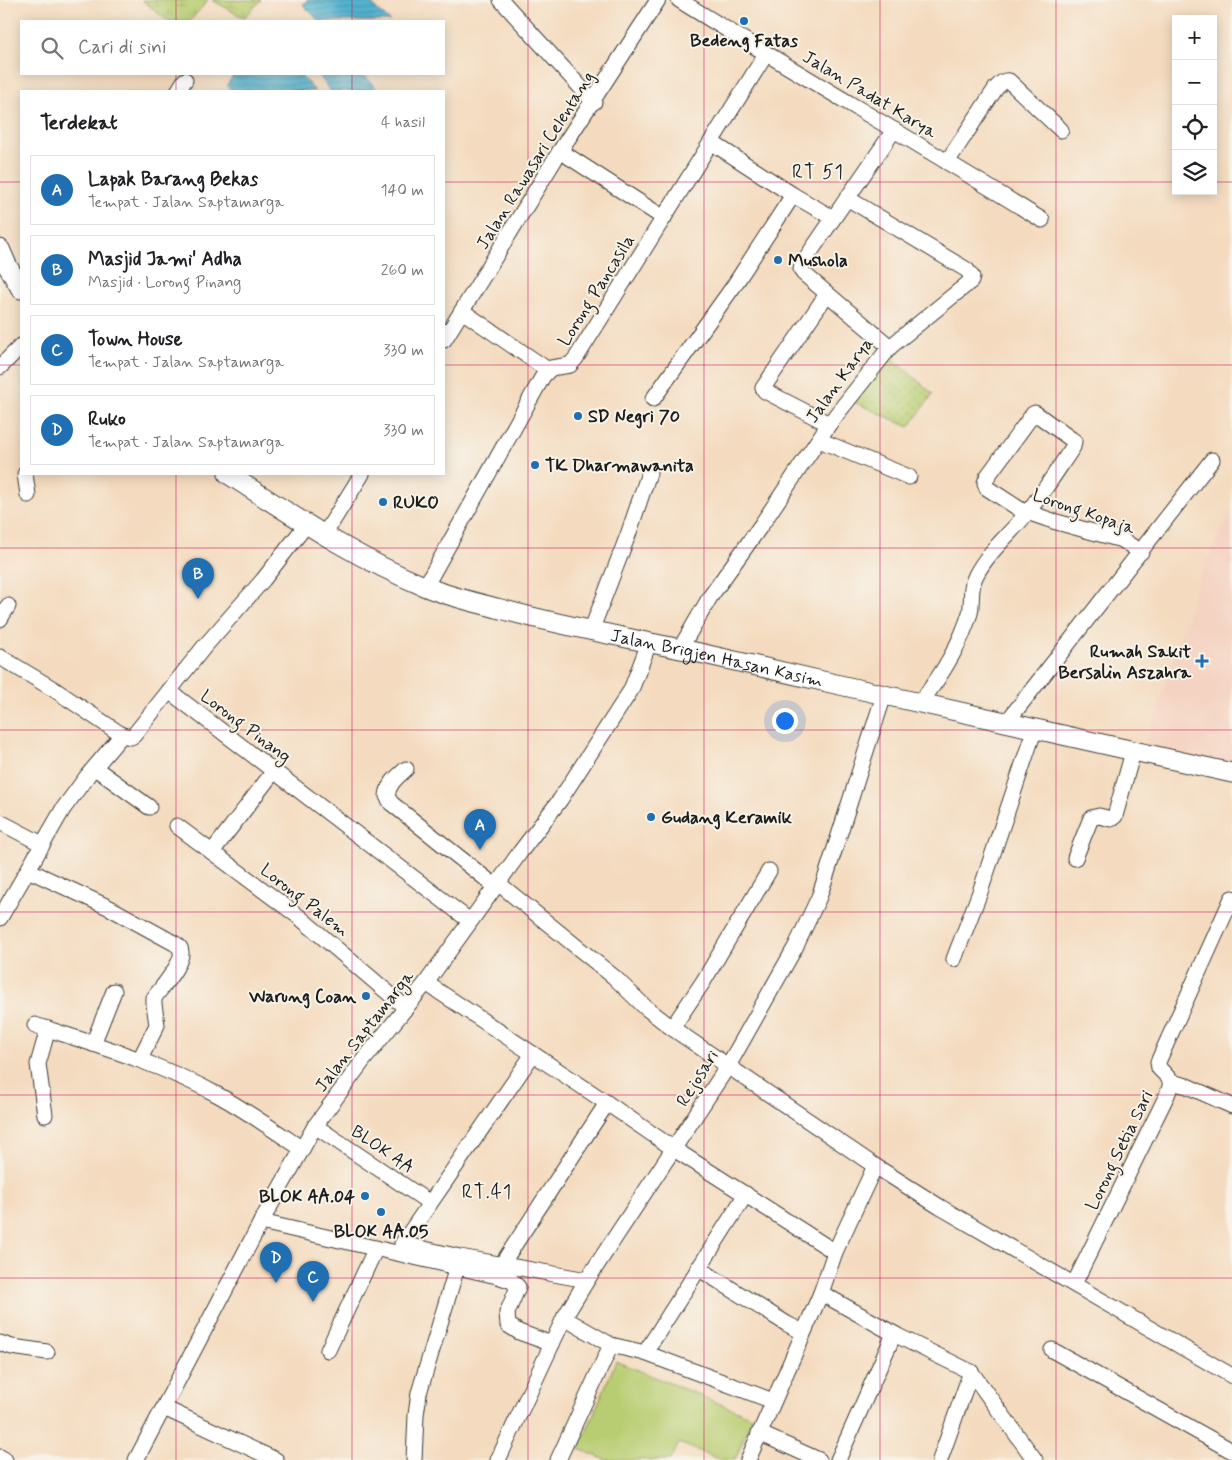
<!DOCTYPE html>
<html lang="id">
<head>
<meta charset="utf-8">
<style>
	body { margin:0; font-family:Mynerve,sans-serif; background:#f2f2f2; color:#202124 }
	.controls { position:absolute; right:15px; top:15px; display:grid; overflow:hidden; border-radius:0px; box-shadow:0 2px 12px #0003 }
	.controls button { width:45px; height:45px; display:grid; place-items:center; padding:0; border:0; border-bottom:1px solid #e0e0e0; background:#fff; color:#202124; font:25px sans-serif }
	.you { position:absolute; left:784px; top:720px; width:18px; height:18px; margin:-12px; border:4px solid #fff; border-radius:50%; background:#1a73e8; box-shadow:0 0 0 8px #1a73e833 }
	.badge { display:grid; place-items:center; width:32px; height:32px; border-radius:50%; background:#1f6fb2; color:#fff; font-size:16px; font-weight:700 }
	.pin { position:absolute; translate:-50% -41px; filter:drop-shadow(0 1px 2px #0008) }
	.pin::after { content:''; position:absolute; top:26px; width:18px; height:15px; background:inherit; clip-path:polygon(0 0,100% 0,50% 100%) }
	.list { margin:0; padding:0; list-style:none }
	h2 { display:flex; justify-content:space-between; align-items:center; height:65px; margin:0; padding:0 20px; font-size:21px }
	h2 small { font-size:16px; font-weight:400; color:#757577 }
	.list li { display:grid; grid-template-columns:32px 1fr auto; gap:15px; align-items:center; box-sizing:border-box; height:70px; margin:0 10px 10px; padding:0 10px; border:1px solid #e0e0e0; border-radius:0px }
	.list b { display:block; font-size:19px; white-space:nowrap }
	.list p { margin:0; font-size:16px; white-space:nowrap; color:#757577 }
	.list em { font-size:16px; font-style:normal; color:#757577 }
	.icon { flex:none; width:28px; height:28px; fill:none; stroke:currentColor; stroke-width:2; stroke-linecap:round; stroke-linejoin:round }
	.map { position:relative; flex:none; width:1232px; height:1460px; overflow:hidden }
	.search { position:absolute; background:#fff; box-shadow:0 2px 12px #0003; left:20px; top:20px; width:425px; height:55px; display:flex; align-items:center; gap:12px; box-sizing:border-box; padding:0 18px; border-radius:0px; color:#757577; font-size:19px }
	.panel { position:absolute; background:#fff; box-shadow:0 2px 12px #0003; left:20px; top:90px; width:425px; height:385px; border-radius:0px }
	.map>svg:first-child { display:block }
	.built { fill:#f5d3c2 }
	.grass { fill:url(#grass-dots); stroke:#6a7446 }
	.wetland { fill:url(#wetland-marsh); stroke:#6a7446 }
	.pitch { fill:#b8cd71; stroke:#6a7446 }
	.water { fill:url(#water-rules); stroke:#386876 }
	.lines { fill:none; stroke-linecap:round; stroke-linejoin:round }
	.minor-casing { stroke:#3c3934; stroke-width:17 }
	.tertiary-casing { stroke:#3c3934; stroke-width:21 }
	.minor { stroke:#fff; stroke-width:15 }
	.tertiary { stroke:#fff; stroke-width:19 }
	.grid { fill:none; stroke:#c2185b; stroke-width:1; stroke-opacity:0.55 }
	.poi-dot { fill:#1f6fb2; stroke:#f7f3e8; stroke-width:2 }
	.labels { text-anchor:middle; stroke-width:4; stroke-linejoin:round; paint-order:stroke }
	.poi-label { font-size:18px; font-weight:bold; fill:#1c1c1c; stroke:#f7f3e8; text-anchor:start }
	.street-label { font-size:18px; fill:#1c1c1c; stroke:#f7f3e8 }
	.neighbourhood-label { font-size:19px; letter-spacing:1px; fill:#1c1c1c; stroke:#f7f3e8 }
</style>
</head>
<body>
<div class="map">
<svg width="1232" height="1460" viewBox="0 0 1232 1460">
	<defs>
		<pattern id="grass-dots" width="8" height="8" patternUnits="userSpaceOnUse" patternTransform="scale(1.25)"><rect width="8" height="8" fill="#b8cd71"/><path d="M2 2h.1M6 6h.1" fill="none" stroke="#9eaf61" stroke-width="1.8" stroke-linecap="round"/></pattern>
		<pattern id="wetland-marsh" width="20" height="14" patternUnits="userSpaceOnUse" patternTransform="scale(1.25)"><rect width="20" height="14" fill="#b8cd71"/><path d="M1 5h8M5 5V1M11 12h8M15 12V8" fill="none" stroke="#9eaf61"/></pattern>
		<pattern id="water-rules" width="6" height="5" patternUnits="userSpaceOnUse" patternTransform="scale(1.25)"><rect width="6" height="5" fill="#53b3d1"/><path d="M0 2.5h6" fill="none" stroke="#4491a9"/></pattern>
	</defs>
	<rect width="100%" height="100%" fill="#f7f3e8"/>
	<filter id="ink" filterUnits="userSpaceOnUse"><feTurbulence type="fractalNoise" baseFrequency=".02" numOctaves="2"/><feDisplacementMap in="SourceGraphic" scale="10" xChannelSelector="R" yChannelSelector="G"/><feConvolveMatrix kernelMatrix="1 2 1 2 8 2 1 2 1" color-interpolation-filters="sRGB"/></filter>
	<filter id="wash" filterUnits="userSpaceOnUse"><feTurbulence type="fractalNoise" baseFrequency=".0096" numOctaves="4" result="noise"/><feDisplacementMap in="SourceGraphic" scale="20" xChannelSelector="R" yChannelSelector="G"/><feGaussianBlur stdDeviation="1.12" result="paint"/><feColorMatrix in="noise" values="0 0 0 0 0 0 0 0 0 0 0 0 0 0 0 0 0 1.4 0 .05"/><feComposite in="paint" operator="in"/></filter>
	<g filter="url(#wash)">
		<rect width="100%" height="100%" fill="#f4dbbf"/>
		<!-- built -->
		<polygon class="built" points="1232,508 1232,765 1146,745 1199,577"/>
		<!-- grass -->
		<polygon class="grass" points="891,357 933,394 909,427 854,402"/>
		<!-- wetland -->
		<g class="wetland">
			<polygon points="142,0 208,0 190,21 168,21"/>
			<polygon points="212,0 261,0 244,18"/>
		</g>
		<!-- pitch -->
		<polygon class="pitch" points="616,1361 752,1417 735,1460 722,1460 679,1443 671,1460 606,1460 579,1449"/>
		<!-- water -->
		<g class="water">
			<polygon points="307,0 367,0 390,21 319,21 303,5"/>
			<polygon points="231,74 299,74 315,91 232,91 227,85 233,76"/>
			<polygon points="318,74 364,74 378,91 330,91"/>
		</g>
	</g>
	<g filter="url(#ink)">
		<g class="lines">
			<defs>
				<g id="minor">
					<polyline points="501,0 594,102"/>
					<path d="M 679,0 C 799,75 922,145 1042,220"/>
					<polyline points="178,91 185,80"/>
					<polyline points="711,142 793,195 833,218"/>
					<polyline points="560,151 664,218"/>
					<path d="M 947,162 L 996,88 C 1000,84 1003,80 1009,81 L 1061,130"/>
					<polyline points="847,198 967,270 972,277 971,281 890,347"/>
					<polyline points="827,294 763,388 765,391 829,424"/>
					<polyline points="462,311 548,370"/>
					<polyline points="444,340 560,151 658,0"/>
					<polyline points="0,367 21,346"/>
					<polyline points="653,399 733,287 793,195"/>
					<polyline points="819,440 909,477"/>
					<polyline points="25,474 28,495"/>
					<polyline points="324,535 362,474"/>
					<polyline points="425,587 543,376 551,368 570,365 576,358 766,54"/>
					<polyline points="0,619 8,606"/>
					<polyline points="591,631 628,535 649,473"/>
					<polyline points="680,649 710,597 762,524 829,424 890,347 803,273 801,269 802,264 894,130"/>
					<polyline points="0,657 55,690 122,735 131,737 134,735 204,647 263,580 306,525"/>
					<polyline points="169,691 470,921"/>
					<path d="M 920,703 C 941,676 960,646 970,613 C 973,600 969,588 976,575 C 988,552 1010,534 1027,513 C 1044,492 1058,469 1073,447 L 1074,441 L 1071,439 L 1035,413 L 1033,414 L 987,477 L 985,483 L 987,488 L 1021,510 L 1053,521 L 1122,540 L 1141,552"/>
					<polyline points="1006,723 1212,460"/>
					<polyline points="95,768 149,807"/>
					<path d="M 406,769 C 397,777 388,784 387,796 L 391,803 L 495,886"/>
					<polyline points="0,822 42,844"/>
					<polyline points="177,826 298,916 406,1008"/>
					<polyline points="212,852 274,771"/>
					<polyline points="1075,858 1091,818 1099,816 1111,819 1115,816 1133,752"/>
					<path d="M 28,870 L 110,908 L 174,943 C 178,945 181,948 181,952 C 183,963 161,988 154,998 L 154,1004 L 157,1025 L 140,1059"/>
					<polyline points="498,883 614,977 645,1007 672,1028 875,1166 940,1207 1232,1376"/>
					<polyline points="0,918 63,809 88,775 122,735"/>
					<polyline points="954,959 980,892 1034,731"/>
					<polyline points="426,983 607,1103 674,1149 835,1252 875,1166"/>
					<path d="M 35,1025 C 97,1045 161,1064 218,1095 C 247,1111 274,1130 302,1149"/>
					<polyline points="672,1028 703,982 769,871"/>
					<polyline points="93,1044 114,991"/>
					<polyline points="533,1054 402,1244 460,1257 587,1280"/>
					<polyline points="1171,1082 1187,1086 1232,1106"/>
					<polyline points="45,1115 38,1064 48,1029"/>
					<polyline points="315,1126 430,1203"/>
					<polyline points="261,1222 497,1276 512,1281 518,1287 507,1313 508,1325 519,1332 552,1344"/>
					<polyline points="502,1264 607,1103"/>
					<polyline points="698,1268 787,1324 803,1332"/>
					<path d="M 1074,1284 L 1167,1095 C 1174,1079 1169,1079 1159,1068 L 1158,1062 L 1232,898"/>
					<polyline points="821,1293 898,1336 971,1372 1035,1460"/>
					<polyline points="564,1318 611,1345"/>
					<polyline points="0,1343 12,1347 47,1352"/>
					<polyline points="328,1350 376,1248"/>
					<polyline points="1052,1350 1232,1451"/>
					<polyline points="645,1353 746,1194"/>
					<polyline points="164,1408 276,1460"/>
					<polyline points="759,1433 819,1460"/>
					<polyline points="0,1457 5,1460"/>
					<polyline points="136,1460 261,1222 315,1126 362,1062 426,983 521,851 560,800 631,690 649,643"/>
					<polyline points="414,1460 416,1415 419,1393 457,1267"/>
					<polyline points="498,1460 564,1318 587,1280 728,1066 796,946 819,897 827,873 884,695"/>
					<polyline points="558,1460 611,1345 645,1353 773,1401"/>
					<polyline points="748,1460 821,1293 835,1252"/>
					<polyline points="838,1460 894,1334"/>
					<polyline points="940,1460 971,1372"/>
				</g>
				<g id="tertiary">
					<polyline points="0,249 7,265 21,289"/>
					<path id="s1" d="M 228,474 C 292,515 355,558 426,587 C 448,596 473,602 497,608 C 565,627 635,639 704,654 C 880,694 1056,735 1232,773"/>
				</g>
			</defs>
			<!-- minor casing -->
			<use href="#minor" class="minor-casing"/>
			<!-- tertiary casing -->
			<use href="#tertiary" class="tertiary-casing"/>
			<!-- minor -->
			<use href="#minor" class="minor"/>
			<!-- tertiary -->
			<use href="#tertiary" class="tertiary"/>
		</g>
	</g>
	<!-- grid -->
	<path class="grid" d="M 176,0 L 176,21M 352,0 L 352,21M 528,0 L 528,1460M 704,0 L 704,1460M 880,0 L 880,1460M 1056,0 L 1056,1460M 176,74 L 176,91M 352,74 L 352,91M 0,182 L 21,182M 444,182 L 1176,182M 1213,182 L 1232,182M 0,365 L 21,365M 444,365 L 1232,365M 176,474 L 176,1460M 352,474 L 352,1460M 0,548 L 1232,548M 0,730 L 1232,730M 0,912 L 1232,912M 0,1095 L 1232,1095M 0,1278 L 1232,1278"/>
	<!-- markers -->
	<g class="poi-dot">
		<circle cx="744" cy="21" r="5"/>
		<circle cx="778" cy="260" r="5"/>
		<circle cx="578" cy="416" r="5"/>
		<circle cx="535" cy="465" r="5"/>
		<circle cx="383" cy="502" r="5"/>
		<path d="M1199.5 653.5h5v5h5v5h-5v5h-5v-5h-5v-5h5z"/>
		<circle cx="651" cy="817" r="5"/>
		<circle cx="366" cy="996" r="5"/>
		<circle cx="365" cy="1196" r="5"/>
		<circle cx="381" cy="1212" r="5"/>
	</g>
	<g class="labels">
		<!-- poi labels -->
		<g class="poi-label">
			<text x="744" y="46" text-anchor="middle">Bedeng Fatas</text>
			<text x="788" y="266">Mushola</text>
			<text x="588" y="422">SD Negri 70</text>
			<text x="545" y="471">TK Dharmawanita</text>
			<text x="393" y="508">RUKO</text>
			<text x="1191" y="657" text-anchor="end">Rumah Sakit<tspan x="1191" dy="21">Bersalin Aszahra</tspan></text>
			<text x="661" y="823">Gudang Keramik</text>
			<text x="356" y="1002" text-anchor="end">Warung Coan</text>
			<text x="355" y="1202" text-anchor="end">BLOK AA.04</text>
			<text x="381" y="1237" text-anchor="middle">BLOK AA.05</text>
		</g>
		<!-- street labels -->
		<g class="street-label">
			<text transform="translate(870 94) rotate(31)" y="6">Jalan Padat Karya</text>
			<text transform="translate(535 160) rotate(-58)" y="6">Jalan Rawasari Celentang</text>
			<text transform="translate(596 290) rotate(-58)" y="6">Lorong Pancasila</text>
			<text transform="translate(839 380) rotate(-54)" y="6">Jalan Karya</text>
			<text transform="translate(1084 511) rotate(19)" y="6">Lorong Kopaja</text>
			<text dy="6" stroke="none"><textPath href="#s1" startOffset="528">Jalan Brigjen Hasan Kasim</textPath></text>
			<text transform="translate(246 726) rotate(37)" y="6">Lorong Pinang</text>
			<text transform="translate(305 900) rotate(38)" y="6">Lorong Palem</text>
			<text transform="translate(364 1031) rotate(-52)" y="6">Jalan Saptamarga</text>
			<text transform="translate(697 1078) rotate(-58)" y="6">Rejosari</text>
			<text transform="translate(383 1149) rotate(34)" y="6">BLOK AA</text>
			<text transform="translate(1119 1150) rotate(-64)" y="6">Lorong Setia Sari</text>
		</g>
		<!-- neighbourhood labels -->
		<g class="neighbourhood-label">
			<text x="818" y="178">RT 51</text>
			<text x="487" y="1198">RT.41</text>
		</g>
	</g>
</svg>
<div class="controls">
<button>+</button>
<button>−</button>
<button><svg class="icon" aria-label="locate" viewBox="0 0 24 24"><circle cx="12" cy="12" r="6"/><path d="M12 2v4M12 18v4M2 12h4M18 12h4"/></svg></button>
<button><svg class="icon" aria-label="layers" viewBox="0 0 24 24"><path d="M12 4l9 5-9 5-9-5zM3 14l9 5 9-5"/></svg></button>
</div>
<div class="you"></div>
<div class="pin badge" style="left:480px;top:850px">A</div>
<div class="pin badge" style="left:198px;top:599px">B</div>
<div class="pin badge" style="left:313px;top:1302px">C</div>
<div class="pin badge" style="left:276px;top:1283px">D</div>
<div class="search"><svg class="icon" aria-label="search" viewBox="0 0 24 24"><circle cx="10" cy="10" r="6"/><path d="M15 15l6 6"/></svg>Cari di sini</div>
<section class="panel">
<h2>Terdekat<small>4 hasil</small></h2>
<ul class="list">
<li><span class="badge">A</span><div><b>Lapak Barang Bekas</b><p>Tempat · Jalan Saptamarga</p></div><em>140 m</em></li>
<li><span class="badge">B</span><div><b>Masjid Jami' Adha</b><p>Masjid · Lorong Pinang</p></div><em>260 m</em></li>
<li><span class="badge">C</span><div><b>Town House</b><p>Tempat · Jalan Saptamarga</p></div><em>330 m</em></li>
<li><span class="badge">D</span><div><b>Ruko</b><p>Tempat · Jalan Saptamarga</p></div><em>330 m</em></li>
</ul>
</section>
</div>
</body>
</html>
